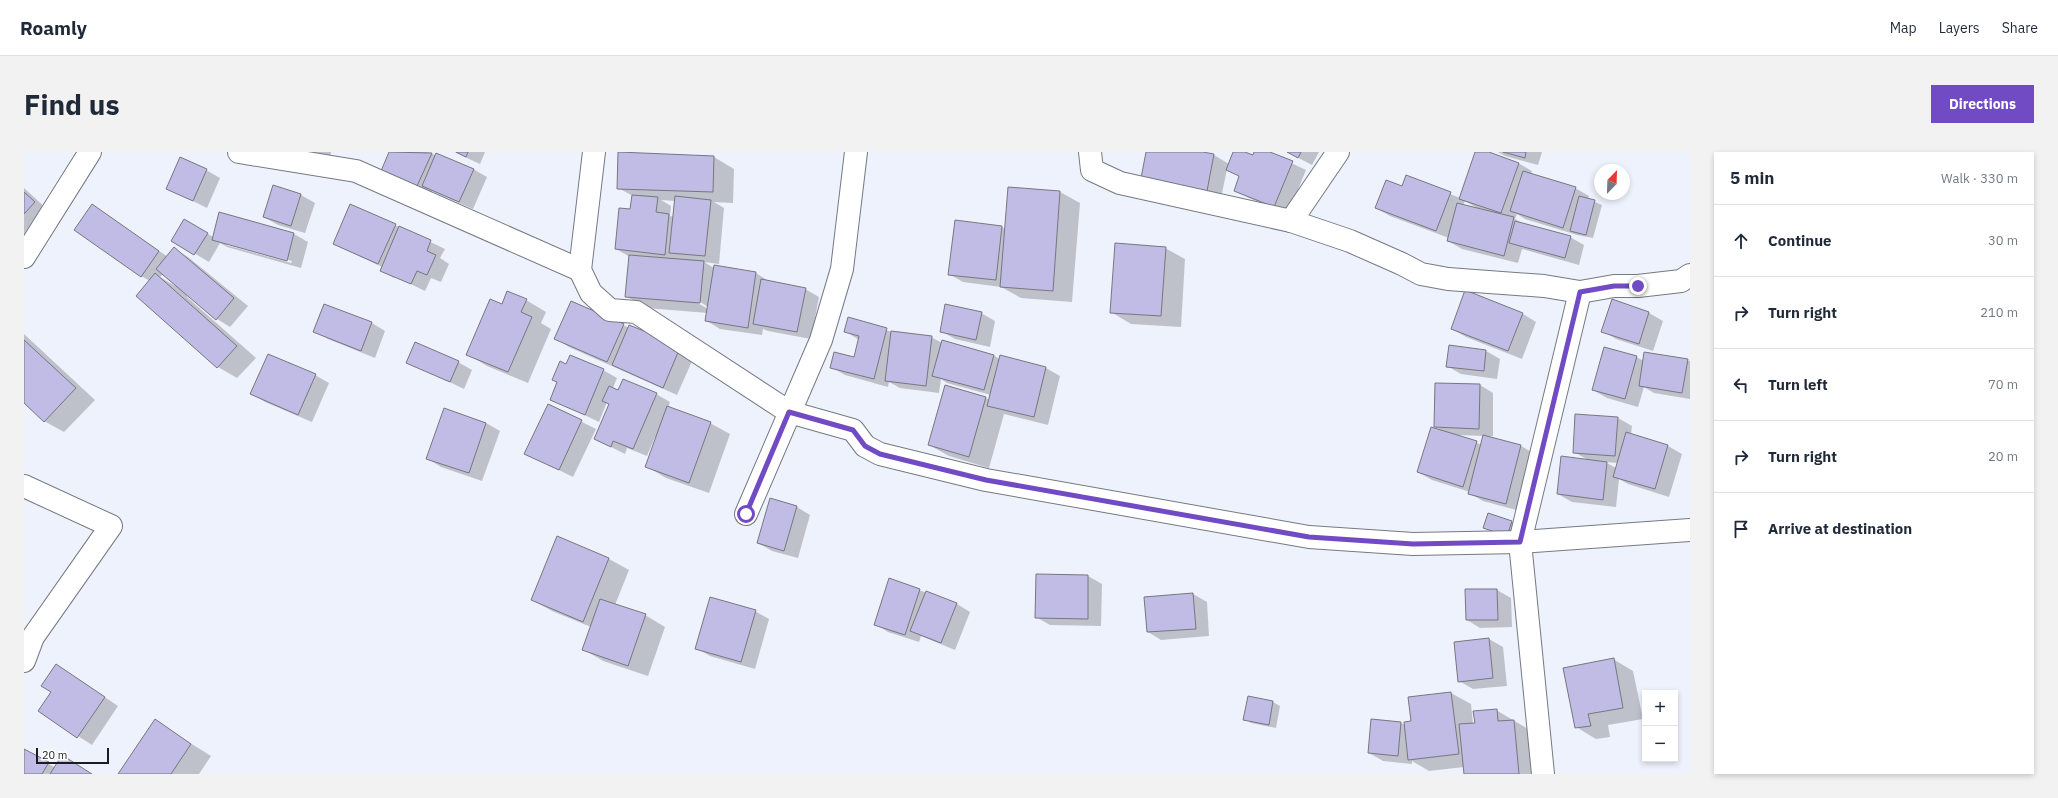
<!DOCTYPE html>
<html lang="en">
<head>
<meta charset="utf-8">
<style>
	body { margin:0; font-family:"IBM Plex Sans",sans-serif; background:#f2f2f3; color:#1f2937 }
	.controls { position:absolute; right:12px; bottom:12px; display:grid; overflow:hidden; border-radius:0px; box-shadow:0 2px 6px #0003 }
	.controls button { width:36px; height:36px; display:grid; place-items:center; padding:0; border:0; border-bottom:1px solid #e0e1e3; background:#fff; color:#1f2937; font:20px sans-serif }
	.compass { position:absolute; left:1570px; top:12px; width:36px; height:36px; border-radius:50%; background:#fff; box-shadow:0 2px 6px #0003; rotate:23deg }
	.scale { position:absolute; left:12px; bottom:10px; width:73px; box-sizing:border-box; padding-left:4px; border:2px solid #1b1c20; border-top:0; font-size:11px; line-height:14px; white-space:nowrap; color:#1b1c20; -webkit-text-stroke:3px #fff; paint-order:stroke }
	.stop { position:absolute; width:12px; height:12px; margin:-9px; border:3px solid #714bc3; border-radius:50%; background:#fff }
	.stop.end { background:#714bc3; border-color:#fff; box-shadow:0 1px 4px #0008 }
	.list { margin:0; padding:0; list-style:none }
	h2 { display:flex; justify-content:space-between; align-items:center; height:52px; margin:0; padding:0 16px; font-size:17px }
	h2 small { font-size:13px; font-weight:400; color:#747a83 }
	.list li { display:grid; grid-template-columns:26px 1fr auto; gap:12px; align-items:center; box-sizing:border-box; height:72px; padding:0 16px; border-top:1px solid #e0e1e3 }
	.list b { display:block; font-size:15px; white-space:nowrap }
	.list em { font-size:13px; font-style:normal; color:#747a83 }
	.icon { flex:none; width:22px; height:22px; fill:none; stroke:currentColor; stroke-width:2; stroke-linecap:round; stroke-linejoin:round }
	.map { position:relative; flex:none; width:1666px; height:622px; overflow:hidden; border-radius:0px }
	header { display:flex; align-items:center; gap:24px; box-sizing:border-box; height:56px; padding:0 20px; background:#fff; border-bottom:1px solid #e0e1e3 }
	header strong { font-size:19px }
	nav { display:flex; gap:22px; margin-inline-start:auto; font-size:14px }
	.intro { display:flex; align-items:center; justify-content:space-between; box-sizing:border-box; height:96px; padding:0 24px }
	h1 { margin:0; font-size:28px }
	.button { padding:10px 18px; border-radius:0px; background:#714bc3; color:#fff; font-size:14px; font-weight:700 }
	main { display:flex; gap:24px; padding:0 24px }
	aside { flex:1; background:#fff; border-radius:0px; box-shadow:0 2px 6px #0003 }
	.map>svg:first-child { display:block }
	.shadow { fill:#0003; fill-rule:evenodd }
	.building { fill:#c0bce5; stroke:#777680 }
	.lines { fill:none; stroke-linecap:round; stroke-linejoin:round }
	.minor-casing { stroke:#757982; stroke-width:24 }
	.minor { stroke:#fff; stroke-width:22 }
	.route { stroke:#714bc3; stroke-width:5 }
</style>
</head>
<body>
<header>
<strong>Roamly</strong>
<nav><a>Map</a><a>Layers</a><a>Share</a></nav>
</header>
<div class="intro"><h1>Find us</h1><a class="button">Directions</a></div>
<main>
<div class="map">
<svg width="1666" height="622" viewBox="0 0 1666 622">
	<rect width="100%" height="100%" fill="#eef2fc"/>
	<!-- shadow -->
	<g class="shadow">
		<polygon points="241,0 307,0 305,11"/>
		<polygon points="366,0 403,0 449,17 463,25 449,57 408,39 407,41 358,18"/>
		<polygon points="430,0 461,0 456,12"/>
		<polygon points="1123,0 1174,0 1190,3 1205,12 1210,0 1219,0 1229,5 1231,0 1244,0 1282,18 1264,62 1225,46 1211,38 1216,25 1203,17 1197,46 1132,33"/>
		<polygon points="1263,0 1295,0 1288,13"/>
		<path d="M 1452,0 L 1462,0 L 1494,11 L 1508,19 L 1507,22 L 1551,36 L 1565,44 L 1564,47 L 1578,53 L 1569,86 L 1553,83 L 1501,67 L 1493,62 L 1491,67 L 1501,73 L 1546,85 L 1560,93 L 1555,113 L 1498,97 L 1494,111 L 1438,97 L 1424,89 L 1425,86 L 1366,64 L 1352,56 L 1379,36 L 1383,24 L 1436,46 ZM 1441,49 L 1453,56 L 1439,53 Z"/>
		<polygon points="1474,0 1518,0 1514,13 1481,4"/>
		<path d="M 690,5 L 710,17 L 709,51 L 690,50 L 700,56 L 695,112 L 680,110 L 690,116 L 690,114 L 732,121 L 746,130 L 781,137 L 795,145 L 787,187 L 744,179 L 739,177 L 738,183 L 696,177 L 683,169 L 684,161 L 622,156 L 602,144 L 606,105 L 592,97 L 607,58 L 609,44 L 594,36 ZM 637,48 L 651,49 L 650,65 L 646,64 L 647,54 ZM 673,148 L 684,155 L 684,157 L 672,150 Z"/>
		<polygon points="182,18 196,26 183,56 143,36"/>
		<polygon points="249,35 277,43 291,51 281,81 254,73 240,65"/>
		<polygon points="0,36 24,58 0,84"/>
		<polygon points="1036,40 1056,51 1048,150 997,146 977,135 939,130 925,122 932,69 978,75 981,77"/>
		<path d="M 68,53 L 144,105 L 150,97 L 164,105 L 224,154 L 206,175 L 193,167 L 164,143 L 163,145 L 232,206 L 213,226 L 194,215 L 126,129 L 117,124 ZM 139,122 L 153,134 L 153,135 L 136,125 Z"/>
		<path d="M 196,62 L 270,82 L 284,90 L 277,116 L 203,95 L 196,91 L 185,110 L 148,88 L 174,76 L 189,85 ZM 202,91 L 268,109 L 267,111 L 202,93 Z"/>
		<polygon points="371,73 421,97 416,106 425,112 417,130 407,126 401,139 370,124 370,126 357,118 358,115 310,92"/>
		<polygon points="1141,96 1161,107 1157,175 1107,172 1087,160"/>
		<polygon points="502,148 522,160 517,171 527,177 504,231 463,214 443,202 478,153"/>
		<polygon points="301,153 348,171 361,179 351,206 304,187 291,179"/>
		<polygon points="957,161 971,169 966,195 931,187 917,179"/>
		<polygon points="1625,161 1639,169 1629,199 1592,187 1579,179"/>
		<polygon points="1499,162 1512,170 1498,207 1442,185 1428,177"/>
		<polygon points="824,167 868,180 907,185 918,191 969,203 976,207 977,205 1022,216 1036,224 1024,273 980,262 965,316 925,304 905,293 961,246 966,248 967,243 923,231 917,227 915,241 876,236 865,230 864,235 821,223 807,215 831,206 835,188 821,179"/>
		<polygon points="599,173 669,207 653,243 545,195 532,187"/>
		<polygon points="0,182 71,248 40,280 20,269 0,250"/>
		<polygon points="1462,199 1476,207 1473,227 1437,222 1423,214"/>
		<polygon points="1621,201 1666,209 1666,247 1630,241 1620,235 1614,255 1583,246 1569,238 1612,205 1620,209"/>
		<polygon points="384,210 434,210 448,218 440,237"/>
		<polygon points="542,213 579,218 593,226 589,236 595,239 632,242 646,250 644,256 686,271 706,282 685,341 642,326 622,314 632,286 631,285 623,304 603,296 601,302 571,287 586,253 583,250 575,270 527,247"/>
		<polygon points="291,223 305,231 288,270 241,250 228,242"/>
		<path d="M 1456,233 L 1469,241 L 1469,284 L 1463,285 L 1497,294 L 1511,302 L 1496,359 L 1459,349 L 1445,341 L 1446,340 L 1408,328 L 1394,320 L 1415,277 L 1411,275 ZM 1432,283 L 1460,284 L 1458,293 Z"/>
		<polygon points="524,253 572,277 549,325 502,302"/>
		<polygon points="421,257 462,271 476,279 458,329 417,315 404,307"/>
		<path d="M 1594,266 L 1608,274 L 1607,283 L 1644,294 L 1658,302 L 1645,345 L 1604,332 L 1595,327 L 1592,355 L 1548,350 L 1534,342 L 1564,308 L 1550,300 ZM 1581,310 L 1594,311 L 1592,316 Z"/>
		<polygon points="773,355 786,363 774,406 748,399 734,391"/>
		<polygon points="1488,370 1494,374 1490,387 1460,375"/>
		<polygon points="534,386 585,407 605,418 591,453 621,463 641,475 624,524 579,509 559,497 567,475 528,459 508,448"/>
		<polygon points="1064,424 1078,432 1077,474 1026,473 1012,465"/>
		<polygon points="865,427 933,452 946,460 931,498 897,484 895,490 864,480 851,472"/>
		<polygon points="1442,438 1473,438 1487,446 1488,475 1456,476 1443,468"/>
		<polygon points="1169,442 1183,450 1185,484 1137,488 1124,480"/>
		<polygon points="731,459 745,467 731,517 686,504 672,496"/>
		<polygon points="1465,487 1479,495 1483,534 1449,537 1435,529"/>
		<polygon points="1589,507 1609,519 1619,567 1584,573 1586,585 1572,587 1552,575"/>
		<polygon points="46,522 94,554 68,593 15,559 28,539"/>
		<polygon points="1427,541 1447,552 1449,572 1472,558 1509,580 1514,622 1441,622 1440,615 1405,619 1388,609 1388,612 1359,609 1345,601 1348,568 1377,571 1381,573"/>
		<polygon points="1225,545 1249,550 1256,554 1252,576 1227,571 1221,567"/>
		<polygon points="131,569 187,604 175,622 95,622"/>
		<polygon points="0,598 32,616 67,622 0,622"/>
	</g>
	<!-- building -->
	<g class="building">
		<polygon points="365,0 408,1 393,34 357,19"/>
		<polygon points="432,0 444,0 442,5"/>
		<polygon points="594,0 690,4 689,40 593,37"/>
		<polygon points="1122,0 1179,0 1190,2 1183,39 1117,26"/>
		<polygon points="1209,0 1221,0 1229,3 1230,0 1246,0 1269,9 1250,55 1210,39 1215,24 1202,18"/>
		<polygon points="1263,0 1277,0 1274,6"/>
		<polygon points="1451,0 1465,0 1495,11 1477,61 1435,47"/>
		<polygon points="1479,0 1502,0 1501,6"/>
		<polygon points="412,1 450,17 435,50 398,34"/>
		<polygon points="156,5 183,17 169,49 142,37"/>
		<polygon points="1499,19 1552,35 1539,76 1486,59"/>
		<polygon points="1382,23 1427,40 1412,79 1351,56 1362,28 1378,34"/>
		<polygon points="249,33 277,42 267,74 239,65"/>
		<polygon points="984,35 1036,39 1029,139 976,135"/>
		<polygon points="0,40 11,50 0,62"/>
		<polygon points="608,43 634,45 632,60 645,62 641,103 591,97 595,56 606,57"/>
		<polygon points="651,44 687,48 681,104 645,101"/>
		<polygon points="1555,44 1571,48 1562,83 1546,79"/>
		<polygon points="1433,51 1490,65 1480,104 1423,89"/>
		<polygon points="68,52 135,99 117,125 50,78"/>
		<polygon points="326,52 372,72 354,112 309,92"/>
		<polygon points="195,60 270,81 263,109 188,88"/>
		<polygon points="160,67 184,81 170,103 147,89"/>
		<polygon points="931,68 978,74 972,128 924,123"/>
		<polygon points="1491,69 1547,84 1541,106 1485,91"/>
		<polygon points="375,74 407,88 403,99 412,103 403,123 393,119 387,132 356,119"/>
		<polygon points="1091,91 1142,95 1137,164 1086,161"/>
		<polygon points="150,95 210,146 192,168 132,117"/>
		<polygon points="605,103 680,109 676,151 601,145"/>
		<polygon points="690,113 732,120 724,176 681,169"/>
		<polygon points="131,121 213,194 193,216 112,144"/>
		<polygon points="737,127 782,136 773,180 729,172"/>
		<polygon points="1441,138 1499,161 1484,199 1427,177"/>
		<polygon points="483,139 503,147 497,160 508,165 484,220 442,203 466,147 478,152"/>
		<polygon points="1588,147 1625,160 1615,192 1577,180"/>
		<polygon points="547,149 600,172 583,210 530,187"/>
		<polygon points="300,152 348,170 337,199 289,180"/>
		<polygon points="921,152 958,160 952,188 916,180"/>
		<polygon points="824,165 863,176 850,227 806,216 810,200 830,205 835,184 820,180"/>
		<polygon points="605,173 620,179 622,173 655,198 639,236 588,213"/>
		<polygon points="867,179 908,184 902,234 861,229"/>
		<polygon points="0,188 52,236 20,270 0,251"/>
		<polygon points="918,188 970,203 960,238 908,224"/>
		<polygon points="391,190 435,209 426,230 382,211"/>
		<polygon points="1425,193 1462,198 1460,219 1422,215"/>
		<polygon points="1580,195 1613,204 1601,247 1568,238"/>
		<polygon points="1620,200 1664,207 1658,241 1615,234"/>
		<polygon points="244,202 292,222 274,263 226,242"/>
		<polygon points="546,203 580,217 561,263 526,248 533,230 528,228 536,209 542,212"/>
		<polygon points="976,203 1022,215 1010,265 963,254"/>
		<polygon points="599,227 633,241 609,297 589,289 587,295 570,287 585,252 578,249 585,234 594,238"/>
		<polygon points="1411,231 1456,232 1455,277 1410,275"/>
		<polygon points="921,233 962,245 945,305 904,293"/>
		<polygon points="524,252 558,268 535,318 500,302"/>
		<polygon points="643,254 687,270 665,331 621,315"/>
		<polygon points="420,256 462,271 445,321 402,307"/>
		<polygon points="1551,262 1594,265 1591,304 1549,301"/>
		<polygon points="1407,275 1453,289 1439,335 1393,320"/>
		<polygon points="1602,280 1644,293 1631,337 1589,325"/>
		<polygon points="1459,283 1497,293 1482,352 1444,342"/>
		<polygon points="1537,304 1583,310 1579,348 1533,342"/>
		<polygon points="746,346 773,354 760,399 733,391"/>
		<polygon points="1464,361 1488,369 1483,384 1459,376"/>
		<polygon points="533,384 585,406 559,470 507,448"/>
		<polygon points="1012,422 1064,423 1064,467 1011,466"/>
		<polygon points="865,426 896,437 881,483 850,473"/>
		<polygon points="1441,437 1473,437 1474,468 1442,468"/>
		<polygon points="902,439 933,451 917,491 886,479"/>
		<polygon points="1169,441 1172,477 1123,480 1120,445"/>
		<polygon points="686,445 732,458 717,510 671,497"/>
		<polygon points="576,447 622,462 604,514 558,498"/>
		<polygon points="1465,486 1469,526 1434,530 1430,490"/>
		<polygon points="1590,506 1599,556 1564,562 1567,574 1551,576 1539,516"/>
		<polygon points="32,512 81,545 53,586 14,559 27,540 17,534"/>
		<polygon points="1427,540 1435,602 1384,608 1380,570 1387,569 1384,545"/>
		<polygon points="1224,544 1249,549 1245,573 1219,568"/>
		<polygon points="1473,557 1474,569 1490,568 1495,622 1440,622 1435,572 1451,571 1449,559"/>
		<polygon points="131,567 167,592 147,622 94,622"/>
		<polygon points="1347,567 1377,570 1374,604 1344,601"/>
		<polygon points="0,597 25,610 18,622 0,622"/>
		<polygon points="38,603 68,622 26,622"/>
	</g>
	<g class="lines">
		<defs>
			<g id="minor">
				<polyline points="215,0 332,19 556,118"/>
				<polyline points="570,0 556,118 567,141 586,158 612,160 765,260 829,278 841,294 856,302 962,328 1285,385 1389,392 1496,390 1666,378"/>
				<polyline points="1066,0 1068,18 1096,31 1267,69 1326,89 1378,112 1397,122 1424,127 1520,134 1556,140 1590,134 1614,134 1657,129 1666,123"/>
				<polyline points="1267,69 1314,0"/>
				<polyline points="0,105 66,0"/>
				<polyline points="0,334 87,374 9,485 0,509"/>
				<polyline points="722,362 797,188 818,117 832,0"/>
				<polyline points="1519,622 1496,390 1556,140"/>
			</g>
		</defs>
		<!-- minor casing -->
		<use href="#minor" class="minor-casing"/>
		<!-- minor -->
		<use href="#minor" class="minor"/>
	</g>
	<g class="lines">
		<!-- route -->
		<polyline class="route" points="722,362 765,260 829,278 841,294 856,302 962,328 1285,385 1389,392 1496,390 1556,140 1590,134 1614,134"/>
	</g>
</svg>
<div class="controls">
<button>+</button>
<button>−</button>
</div>
<svg class="compass" viewBox="-18 -18 36 36"><path d="M0-13l5 13h-10z" fill="#e53935"/><path d="M0 13l5-13h-10z" fill="#747a83"/></svg>
<div class="scale">20 m</div>
<div class="stop" style="left:722px;top:362px"></div>
<div class="stop end" style="left:1614px;top:134px"></div>
</div>
<aside>
<h2>5 min<small>Walk · 330 m</small></h2>
<ul class="list">
<li><svg class="icon" aria-label="ahead" viewBox="0 0 24 24"><path d="M12 20V5M6 11l6-6 6 6"/></svg><div><b>Continue</b></div><em>30 m</em></li>
<li><svg class="icon" aria-label="right" viewBox="0 0 24 24"><path d="M7 20v-9h11M14 6l5 5-5 5"/></svg><div><b>Turn right</b></div><em>210 m</em></li>
<li><svg class="icon" aria-label="left" viewBox="0 0 24 24"><path d="M17 20v-9H6M10 6l-5 5 5 5"/></svg><div><b>Turn left</b></div><em>70 m</em></li>
<li><svg class="icon" aria-label="right" viewBox="0 0 24 24"><path d="M7 20v-9h11M14 6l5 5-5 5"/></svg><div><b>Turn right</b></div><em>20 m</em></li>
<li><svg class="icon" aria-label="arrive" viewBox="0 0 24 24"><path d="M6 21V4h12l-3 4 3 4H6"/></svg><div><b>Arrive at destination</b></div></li>
</ul>
</aside>
</main>
</body>
</html>
